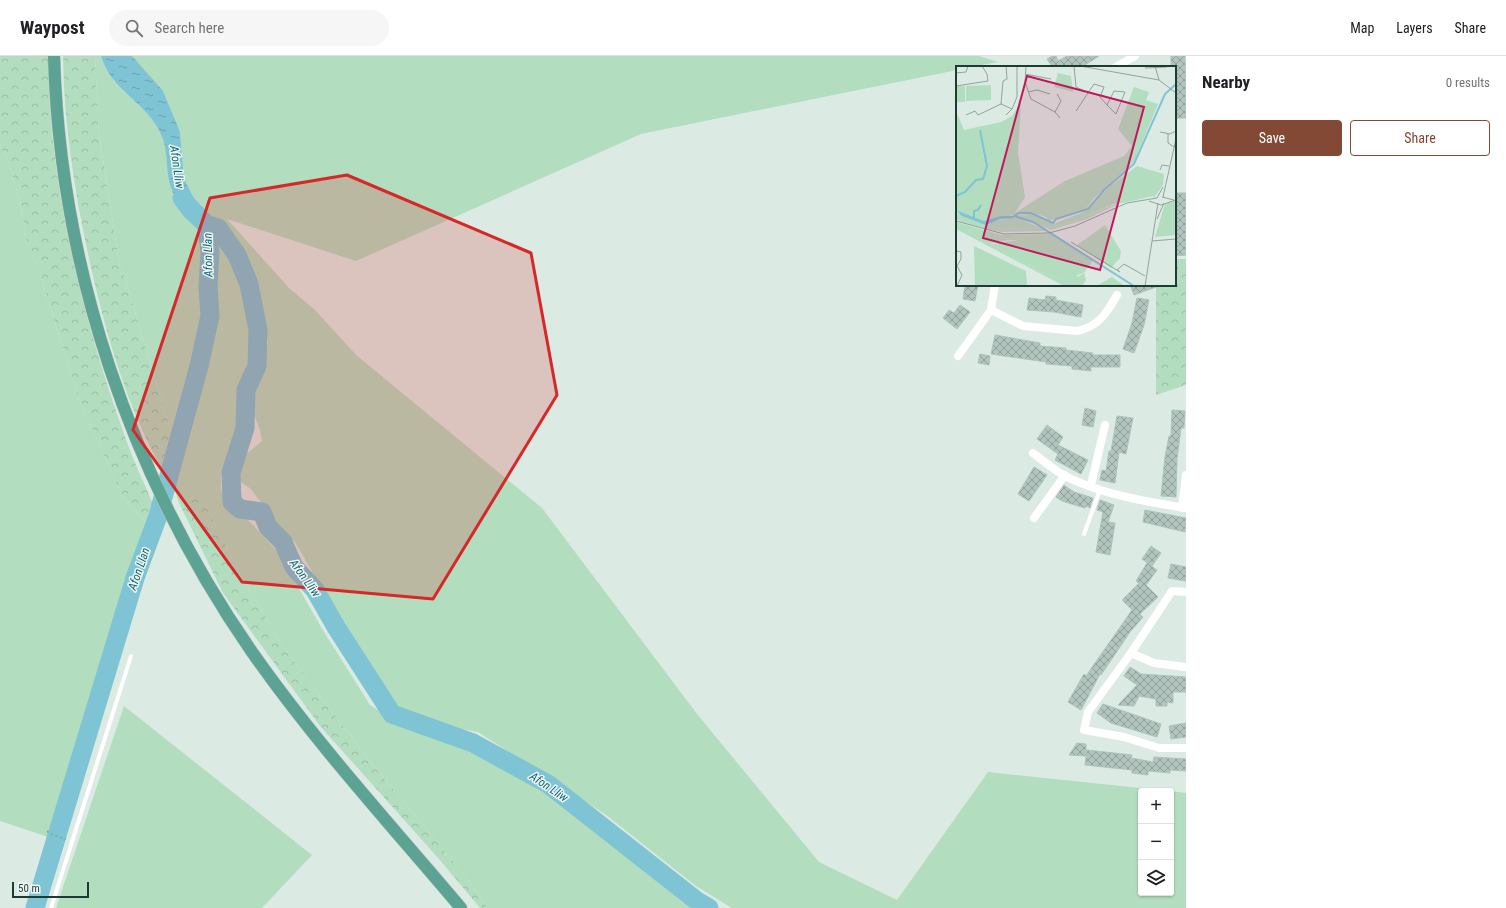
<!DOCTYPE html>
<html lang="en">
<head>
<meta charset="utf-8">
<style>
	body { margin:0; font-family:"Roboto Condensed",sans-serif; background:#f6f6f6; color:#202124 }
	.controls { position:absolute; right:12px; bottom:12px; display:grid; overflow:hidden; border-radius:4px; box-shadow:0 1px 3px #0004 }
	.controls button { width:36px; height:36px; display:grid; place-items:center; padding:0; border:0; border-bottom:1px solid #e0e0e0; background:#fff; color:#202124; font:20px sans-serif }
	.scale { position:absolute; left:12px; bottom:10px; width:77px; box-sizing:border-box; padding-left:4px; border:2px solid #1d3a33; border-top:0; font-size:11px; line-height:14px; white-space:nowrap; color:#1d3a33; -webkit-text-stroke:3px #ecf6f2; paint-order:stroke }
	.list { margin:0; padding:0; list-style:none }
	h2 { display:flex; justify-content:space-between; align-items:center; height:52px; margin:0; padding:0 16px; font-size:17px }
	h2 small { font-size:13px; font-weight:400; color:#757577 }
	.actions { display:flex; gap:8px; padding:12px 16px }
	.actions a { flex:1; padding:9px 0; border:1px solid #834934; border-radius:4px; text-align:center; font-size:14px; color:#834934 }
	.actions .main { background:#834934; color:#fff }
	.icon { flex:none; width:22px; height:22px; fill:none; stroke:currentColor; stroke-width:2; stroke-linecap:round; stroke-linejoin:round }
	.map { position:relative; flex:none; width:1186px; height:852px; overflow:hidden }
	header { display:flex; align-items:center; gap:24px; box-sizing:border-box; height:56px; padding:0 20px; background:#fff; border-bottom:1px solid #e0e0e0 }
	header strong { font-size:19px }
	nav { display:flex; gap:22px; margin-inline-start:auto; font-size:14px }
	.search { width:280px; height:36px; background:#f6f6f6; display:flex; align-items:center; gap:10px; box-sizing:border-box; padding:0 14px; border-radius:22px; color:#757577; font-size:15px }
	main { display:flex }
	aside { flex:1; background:#fff }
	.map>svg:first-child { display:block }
	.green { fill:#b3ddbf }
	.forest { fill:url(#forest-crowns) }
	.water { fill:url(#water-ripples) }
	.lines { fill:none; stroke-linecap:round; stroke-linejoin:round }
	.river { stroke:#7fc4d4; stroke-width:19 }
	.building { fill:url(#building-cross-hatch); stroke:#aec3bb }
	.primary-casing { stroke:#bbc4c2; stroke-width:13 }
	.path { stroke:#7ab0a0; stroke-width:2; stroke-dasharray:2 3; stroke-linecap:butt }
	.lane { stroke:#fff; stroke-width:4 }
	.street { stroke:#fff; stroke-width:8 }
	.primary { stroke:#5da393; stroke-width:12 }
	.marked { fill:#d62828; fill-opacity:0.2; stroke:#d62828; stroke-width:3; stroke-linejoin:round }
	.labels { text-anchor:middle; stroke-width:3; stroke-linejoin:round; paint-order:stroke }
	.water-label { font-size:12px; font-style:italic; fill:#146578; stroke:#ecf6f2 }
	.inset-river { fill:none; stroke:#7fc4d4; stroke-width:2 }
	.inset-road { fill:none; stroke:#90a49d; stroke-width:1 }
	.view { fill:#c2185b; fill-opacity:0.15; stroke:#c2185b; stroke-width:2 }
	.inset-edge { fill:none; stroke:#1d3a33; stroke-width:2 }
</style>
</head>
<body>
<header>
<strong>Waypost</strong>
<div class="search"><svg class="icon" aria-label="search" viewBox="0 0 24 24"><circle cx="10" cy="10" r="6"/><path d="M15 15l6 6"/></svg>Search here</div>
<nav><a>Map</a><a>Layers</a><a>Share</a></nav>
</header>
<main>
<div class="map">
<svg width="1186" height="852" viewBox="0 0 1186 852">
	<defs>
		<pattern id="forest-crowns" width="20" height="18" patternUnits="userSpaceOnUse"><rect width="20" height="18" fill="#b3ddbf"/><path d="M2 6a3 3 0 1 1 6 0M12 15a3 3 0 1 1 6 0" fill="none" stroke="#9abea5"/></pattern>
		<pattern id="water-ripples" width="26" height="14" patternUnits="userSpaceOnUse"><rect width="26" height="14" fill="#7fc4d4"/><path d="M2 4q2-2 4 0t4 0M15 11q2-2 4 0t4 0" fill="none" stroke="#67a0ad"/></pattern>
		<pattern id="building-cross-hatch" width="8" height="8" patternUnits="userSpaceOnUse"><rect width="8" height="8" fill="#b1c4bd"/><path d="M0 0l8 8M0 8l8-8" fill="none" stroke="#8fa09a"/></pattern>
	</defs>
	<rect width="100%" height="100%" fill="#dceae4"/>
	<!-- green -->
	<g class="green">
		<path d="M 95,0 L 101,0 C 110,34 140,42 157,70 C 170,92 165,107 170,129 C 176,153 194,162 203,182 C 205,206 207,232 205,256 C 201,300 188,344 174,386 L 118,199 L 99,78 Z"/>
		<polygon points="132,0 979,0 998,6 971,11 957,11 957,14 641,78 356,205 227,163 289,232 316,255 356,299 542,452 697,658 819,806 897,844 988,716 1169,735 1141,735 1141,837 1171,837 1171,735 1186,737 1186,852 732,852 696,830 606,759 478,676 418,665 386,644 295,486 272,466 263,449 251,433 238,424 235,416 239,404 262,385 260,374 253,355 252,342 268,286 262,260 248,214 235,190 194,142 184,123 180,76"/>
		<polygon points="0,90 8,105 20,145 27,188 37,209 79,343 123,442 146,466 94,631 51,782 0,765"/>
		<polygon points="213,175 225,187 236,204 248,245 254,278 250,301 239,340 238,374 221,418 221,432 225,444 252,468 278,496 324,576 370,649 397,666 506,711 572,753 663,825 703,852 488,852 467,822 368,703 283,591 240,518 200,438 179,447 174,432 181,396 200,327 215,255 212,181"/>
		<polygon points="124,650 312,799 262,852 56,852"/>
	</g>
	<!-- forest -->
	<g class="forest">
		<path d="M 0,0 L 48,0 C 49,128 81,256 123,375 C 131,400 143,424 153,448 L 146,466 L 123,442 L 79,343 L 37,209 L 27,188 L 20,145 L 8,105 L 0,90 Z"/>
		<path d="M 63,0 L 95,0 L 99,78 L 118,199 L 174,386 L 163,415 C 128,353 108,285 92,216 C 76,145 64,73 63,0 Z"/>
		<polygon points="1175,203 1186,203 1186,329 1156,339 1156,229 1175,229"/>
		<polygon points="200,438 240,518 283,591 368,703 467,822 488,852 480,852 439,803 320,670 223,537 179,447"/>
	</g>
	<!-- water -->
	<path class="water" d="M 101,0 L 132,0 L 163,35 L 180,76 L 184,123 L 194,142 L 206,155 L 199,161 L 190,163 C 181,153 174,142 170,129 C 165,111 169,94 160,76 C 144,44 111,35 101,0 Z"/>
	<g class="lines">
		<!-- river -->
		<g class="river">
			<polyline points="182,142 191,154 207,169 218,172 237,199 249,228 258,274 257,310 246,334 245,372 231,417 232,446 240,453 262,456 268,471 283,486 294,511 315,534 336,571 392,658 473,687 548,728 697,845 709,852"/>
			<polyline points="35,852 135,522 158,460 199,310 210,260 208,231 210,197 207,169"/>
		</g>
	</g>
	<!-- building -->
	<g class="building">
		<polygon points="1052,0 1056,0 1058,5 1067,0 1099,0 1082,11 1048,11 1051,9 1047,3"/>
		<polygon points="1171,0 1185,0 1186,62 1175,62 1175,9 1171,9"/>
		<polygon points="1175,137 1186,137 1186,199 1175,200"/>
		<polygon points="965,229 978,229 975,245 963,243"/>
		<polygon points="1130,229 1159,229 1159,230 1134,239"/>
		<polygon points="1046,240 1056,241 1056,244 1083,249 1081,261 1054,256 1027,254 1029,242 1045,244"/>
		<polygon points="1137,242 1149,244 1144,269 1134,297 1123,293 1132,267"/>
		<polygon points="960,249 970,256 957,273 943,262 949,254 954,257"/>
		<polygon points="995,279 1040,287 1040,290 1066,292 1066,294 1093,297 1092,299 1120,299 1120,311 1091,311 1091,315 1072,313 1072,310 1046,308 1046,306 991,298"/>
		<polygon points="980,298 990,300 989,309 978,307"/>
		<polygon points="1085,352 1096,355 1093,371 1082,369"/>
		<polygon points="1172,354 1185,355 1184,372 1181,372 1177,403 1176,441 1161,440 1165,401 1169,380 1171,380"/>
		<polygon points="1117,360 1133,362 1126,398 1119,396 1115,427 1100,424 1102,414 1106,415 1109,395 1111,395"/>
		<polygon points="1047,369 1063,381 1058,389 1088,404 1081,418 1055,404 1058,398 1037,383"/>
		<polygon points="1034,411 1047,419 1029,445 1018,438"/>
		<polygon points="1064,429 1074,436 1093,442 1090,452 1086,450 1085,452 1062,445 1056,441"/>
		<polygon points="1100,444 1114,449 1108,466 1115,467 1110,499 1096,496 1103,456 1097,454"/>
		<polygon points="1145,454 1186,462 1185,476 1143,466"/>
		<polygon points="1151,490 1161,497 1152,510 1142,503"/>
		<polygon points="1147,507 1157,514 1146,529 1158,541 1140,558 1143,561 1130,576 1101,619 1100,618 1081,654 1068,646 1084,618 1086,620 1132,554 1122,544 1139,527 1136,525"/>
		<polygon points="1171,508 1186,511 1186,525 1168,522"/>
		<polygon points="1130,611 1141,618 1186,621 1186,636 1173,636 1173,647 1167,646 1167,650 1156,650 1156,643 1139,640 1134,650 1118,649 1137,629 1124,620"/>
		<polygon points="1103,648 1161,668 1157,681 1111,667 1097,657"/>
		<polygon points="1186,667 1186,681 1171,683 1169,670"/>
		<polygon points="1077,687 1086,688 1086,700 1069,699"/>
		<polygon points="1087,694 1132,699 1131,702 1153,706 1154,701 1186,703 1186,715 1170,714 1170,717 1148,715 1148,719 1132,717 1132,714 1085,709"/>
	</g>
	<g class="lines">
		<defs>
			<path id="primary" d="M 54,0 C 60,212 131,422 252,596 C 315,686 390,768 461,852"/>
		</defs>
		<!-- primary casing -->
		<use href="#primary" class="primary-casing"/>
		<!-- path -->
		<polyline class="path" points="47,775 50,778 66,783"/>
		<!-- lane -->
		<g class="lane">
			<polyline points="1084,478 1100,434"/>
			<polyline points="51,852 131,600"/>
		</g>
		<!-- street -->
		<g class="street">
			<polyline points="1116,11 1135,0"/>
			<path d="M 991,254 L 1023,270 L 1077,275 C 1098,271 1107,257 1117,239"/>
			<polyline points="958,300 991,254 995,229"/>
			<path d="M 1033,397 C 1042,404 1051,411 1060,417 C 1094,437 1147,446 1186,452"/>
			<polyline points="1091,429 1105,369"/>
			<polyline points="1182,452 1186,419"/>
			<polyline points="1034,462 1065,419"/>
			<polyline points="1186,536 1172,535 1131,597 1088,656 1084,674 1124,681 1159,692 1186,692"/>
			<polyline points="1131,597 1154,607 1186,611"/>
		</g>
		<!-- primary -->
		<use href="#primary" class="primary"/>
	</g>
	<!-- marked area -->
	<path class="marked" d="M 347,119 L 531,197 L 557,339 L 433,543 L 242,526 L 133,374 L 210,142 Z"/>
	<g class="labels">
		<!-- water labels -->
		<g class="water-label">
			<text transform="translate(177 111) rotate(82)" y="4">Afon Lliw</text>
			<text transform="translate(208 199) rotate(-91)" y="4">Afon Llan</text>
			<text transform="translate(139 513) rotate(-71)" y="4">Afon Llan</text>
			<text transform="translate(305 522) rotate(54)" y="4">Afon Lliw</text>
			<text transform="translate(549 731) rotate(34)" y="4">Afon Lliw</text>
		</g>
	</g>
	<!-- overview -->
	<g transform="translate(956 10)">
		<rect width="220" height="220" fill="#dceae4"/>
		<path d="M 35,19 L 35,34 L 10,35 L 10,20 ZM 0,20 L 9,20 L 9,36 L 0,36 ZM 178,21 L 193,26 L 190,34 L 202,38 L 178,96 L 138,132 L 130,143 L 93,155 L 90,151 L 73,146 L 28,155 L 0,144 L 0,45 L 8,64 L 45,56 L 56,50 L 65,36 L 62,87 L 69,131 L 59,147 L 109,115 L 168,90 L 176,80 L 162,63 ZM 181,100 L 208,108 L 207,119 L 198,132 L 197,130 L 158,138 L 119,155 L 95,161 L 95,164 L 59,149 L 75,148 L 97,158 L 130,145 L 152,122 ZM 220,135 L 220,169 L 199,171 L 209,138 ZM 0,146 L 26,157 L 60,151 L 87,163 L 42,162 L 10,153 L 0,149 ZM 149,159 L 165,185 L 164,192 L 155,202 L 121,179 ZM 97,169 L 137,194 L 128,207 L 105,214 L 81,204 L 35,178 Z" fill="#b3ddbf"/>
		<path d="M 102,7 L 115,10 L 117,26 L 98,21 ZM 198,130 L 162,138 L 131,153 L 95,164 L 95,161 L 119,155 L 167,135 ZM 0,149 L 42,162 L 87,163 L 90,165 L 45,166 L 7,157 L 0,153 ZM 0,156 L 46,169 L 95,168 L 97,169 L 93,172 L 42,175 L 35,178 L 81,204 L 105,214 L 116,206 L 122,211 L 128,207 L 130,214 L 126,220 L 108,220 L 0,163 ZM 18,180 L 70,205 L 71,220 L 19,220 ZM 110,197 L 115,202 L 106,212 L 93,201 ZM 156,211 L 169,220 L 141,220 L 142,219 Z" fill="#b3ddbf"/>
		<path d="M 0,144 L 28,155 L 45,150 L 56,150 L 57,152 L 44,153 L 30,159 L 6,150 Z" fill="#7fc4d4"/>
		<path class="inset-river" d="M 0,130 L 9,126 L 20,114 L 27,113 L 31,100 L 24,64M 58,150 L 77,156 L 178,220M 18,152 L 18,145 L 22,144 L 25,139M 55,152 L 63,147 L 75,147 L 97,157 L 100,153 L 132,143 L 148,124 L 178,98 L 209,28 L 220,18"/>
		<path class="inset-road" d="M 70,0 L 69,16 L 75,33 L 99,46 L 104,52M 118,0 L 120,21 L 133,27M 124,0 L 203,14 L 220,27M 199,0 L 203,14M 189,2 L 211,1M 0,7 L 10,6 L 12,0M 69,8 L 95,13M 0,20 L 32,15 L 31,8 L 26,0M 72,26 L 81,24 L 94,28M 45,38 L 56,43M 120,45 L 138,18 L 148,21 L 144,31 L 151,39 L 158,25 L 169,26 L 160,48 L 151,39M 99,46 L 105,35 L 101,28M 10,49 L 19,45 L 22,49M 22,49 L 45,38 L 47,15 L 51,13 L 50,0M 50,49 L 56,43 L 61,31 L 61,0M 204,66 L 214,68 L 220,65M 212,68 L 212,77 L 218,81M 204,104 L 206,99 L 213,100M 206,131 L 218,134M 207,131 L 220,73M 193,135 L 205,139 L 220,134M 201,153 L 208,137M 0,155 L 48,168 L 93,167 L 119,160 L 171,137 L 201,132 L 207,121M 196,175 L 220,173M 115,176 L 164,206M 0,185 L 5,186 L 5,193 L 1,200M 163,205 L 161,204 L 168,198 L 189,210M 1,220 L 6,209 L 1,200M 189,220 L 202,137"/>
		<path class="view" d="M 71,10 L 188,41 L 144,204 L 27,172 Z"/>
		<rect width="220" height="220" class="inset-edge"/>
	</g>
</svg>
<div class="controls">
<button>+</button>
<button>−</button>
<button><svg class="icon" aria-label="layers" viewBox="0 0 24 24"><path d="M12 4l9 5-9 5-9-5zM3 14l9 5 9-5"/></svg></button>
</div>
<div class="scale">50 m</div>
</div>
<aside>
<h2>Nearby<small>0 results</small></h2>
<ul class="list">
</ul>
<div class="actions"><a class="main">Save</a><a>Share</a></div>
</aside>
</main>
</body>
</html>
